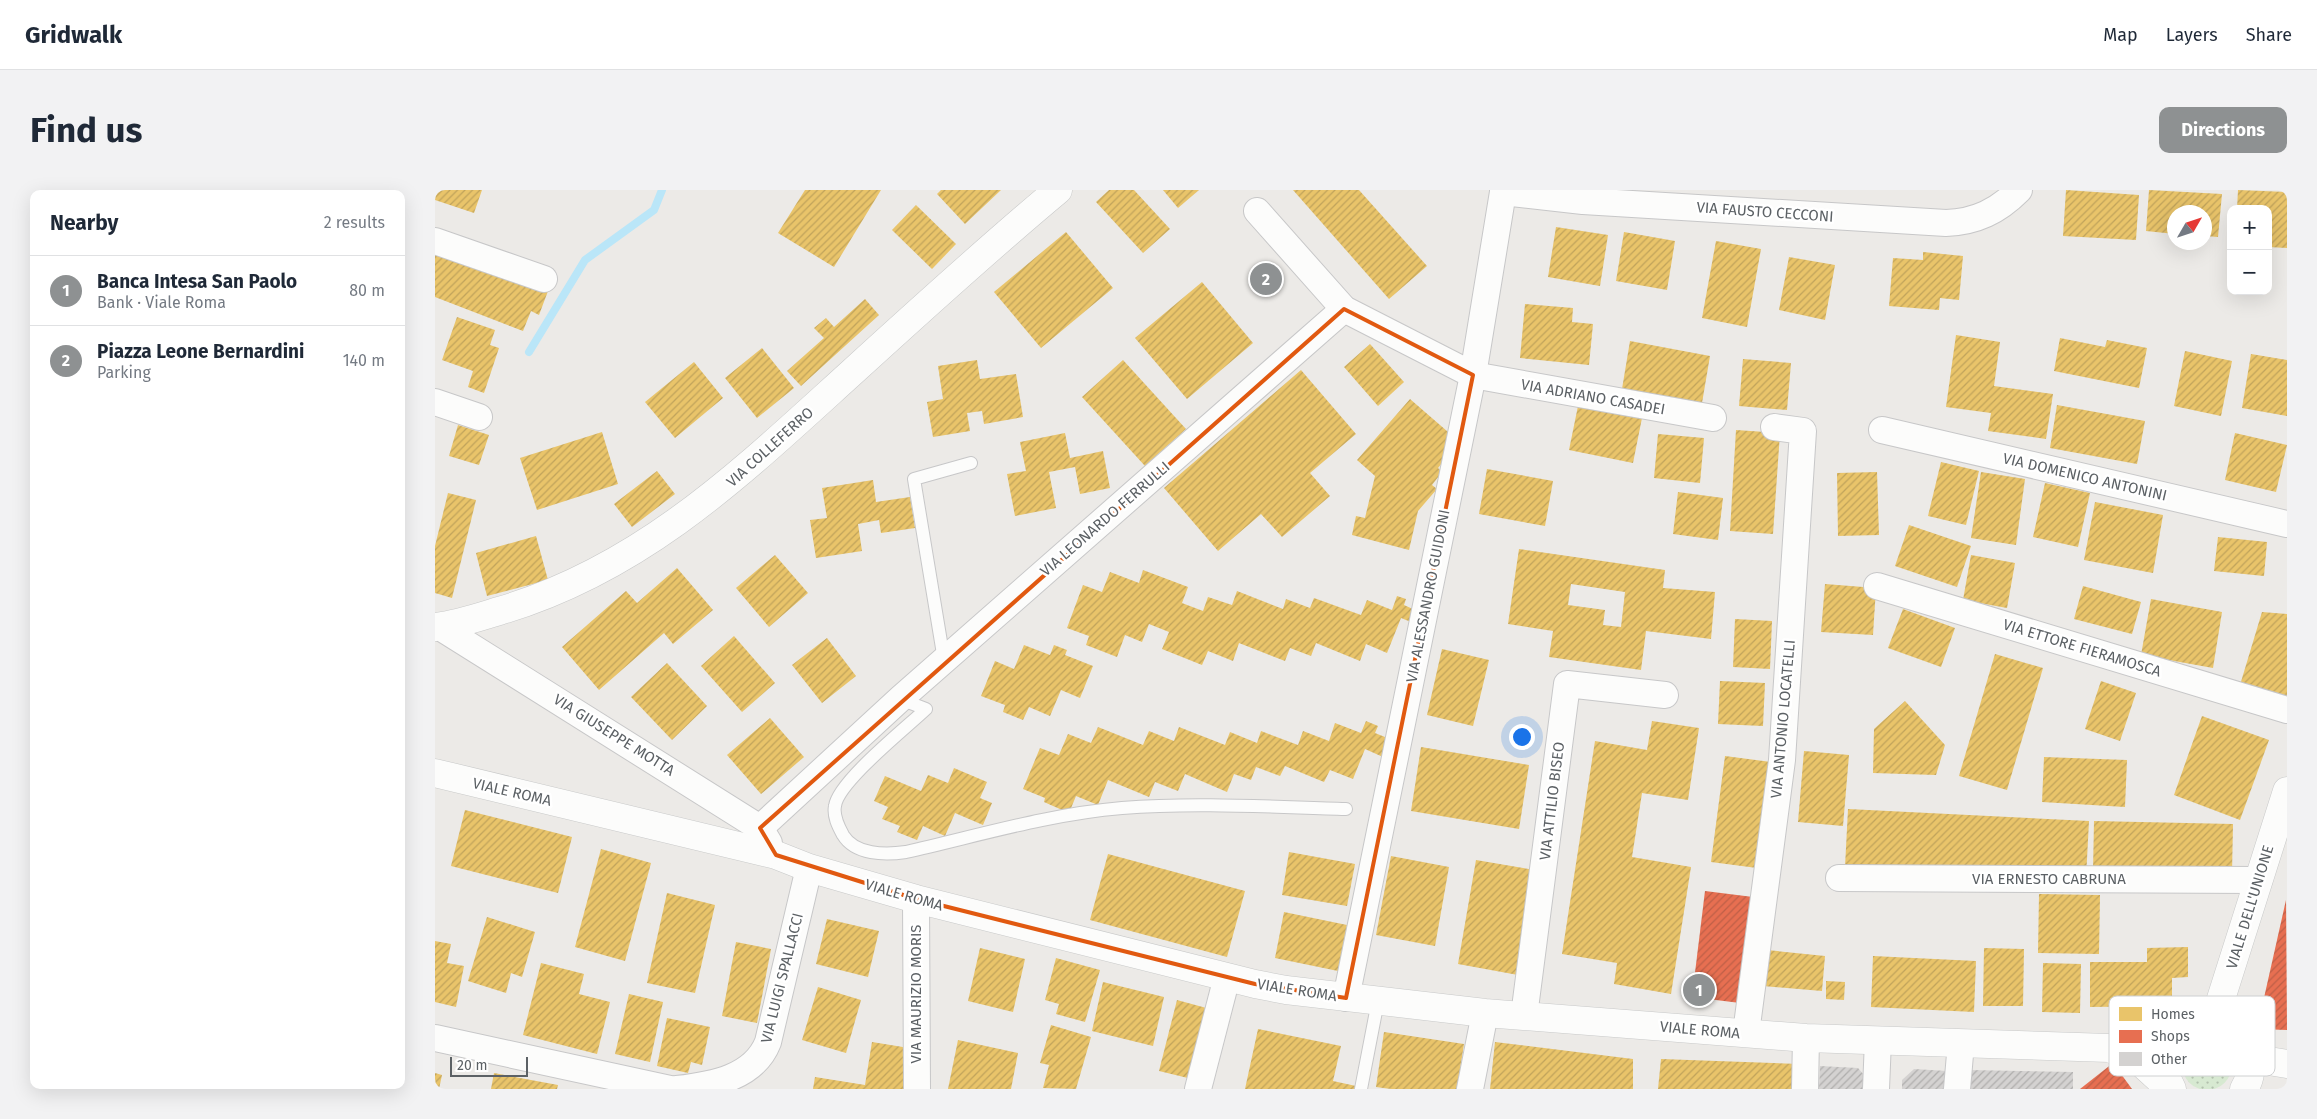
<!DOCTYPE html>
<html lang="en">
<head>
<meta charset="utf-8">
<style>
	body { margin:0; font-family:"Fira Sans",sans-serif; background:#f2f2f3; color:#1f2937 }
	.controls { position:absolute; right:15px; top:15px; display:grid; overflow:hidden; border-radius:10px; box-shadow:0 5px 20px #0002 }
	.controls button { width:45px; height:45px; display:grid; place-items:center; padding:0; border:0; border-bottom:1px solid #e0e1e3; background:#fff; color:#1f2937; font:25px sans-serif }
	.compass { position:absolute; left:1732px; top:15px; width:45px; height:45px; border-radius:50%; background:#fff; box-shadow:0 5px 20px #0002; rotate:51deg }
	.scale { position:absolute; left:15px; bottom:12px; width:78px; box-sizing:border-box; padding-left:5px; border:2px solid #5c6165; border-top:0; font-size:14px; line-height:18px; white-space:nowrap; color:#5c6165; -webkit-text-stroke:4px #fff; paint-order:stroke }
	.you { position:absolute; left:1086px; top:546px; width:18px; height:18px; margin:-12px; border:4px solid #fff; border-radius:50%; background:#1a73e8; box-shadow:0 0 0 8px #1a73e833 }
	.badge { display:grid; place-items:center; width:32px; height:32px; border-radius:50%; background:#8e9192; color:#fff; font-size:16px; font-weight:700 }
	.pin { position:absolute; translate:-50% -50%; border:2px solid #fff; box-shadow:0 1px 5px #0006 }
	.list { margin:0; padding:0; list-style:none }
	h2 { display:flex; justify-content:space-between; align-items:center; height:65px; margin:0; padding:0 20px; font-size:21px }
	h2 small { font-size:16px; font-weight:400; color:#747a83 }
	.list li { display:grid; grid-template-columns:32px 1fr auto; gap:15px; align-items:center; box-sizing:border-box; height:70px; padding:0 20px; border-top:1px solid #e0e1e3 }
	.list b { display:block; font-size:19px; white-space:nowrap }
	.list p { margin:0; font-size:16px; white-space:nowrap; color:#747a83 }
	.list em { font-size:16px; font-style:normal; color:#747a83 }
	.map { position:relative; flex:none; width:1852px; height:899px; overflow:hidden; border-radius:10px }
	header { display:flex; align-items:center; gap:30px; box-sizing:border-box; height:70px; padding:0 25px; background:#fff; border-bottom:1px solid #e0e1e3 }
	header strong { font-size:24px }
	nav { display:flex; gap:28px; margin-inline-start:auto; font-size:18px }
	.intro { display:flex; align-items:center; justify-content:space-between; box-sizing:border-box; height:120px; padding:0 30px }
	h1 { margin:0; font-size:35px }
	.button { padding:12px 22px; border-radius:10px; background:#8e9192; color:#fff; font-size:18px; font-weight:700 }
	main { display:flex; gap:30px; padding:0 30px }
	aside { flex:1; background:#fff; border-radius:10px; box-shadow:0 5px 20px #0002 }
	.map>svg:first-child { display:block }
	.grass { fill:url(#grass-dots) }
	.homes { fill:url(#homes-hatch); fill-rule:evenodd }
	.shops { fill:url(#shops-hatch) }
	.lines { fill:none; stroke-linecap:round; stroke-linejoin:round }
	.stream { stroke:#bae6f8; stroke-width:8 }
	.building { fill:url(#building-hatch) }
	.lane-casing { stroke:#c7c7c8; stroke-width:14 }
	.street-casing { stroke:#c7c7c8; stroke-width:28 }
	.secondary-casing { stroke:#c8c9c9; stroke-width:29 }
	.lane { stroke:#fcfcfb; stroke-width:12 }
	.street { stroke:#fcfcfb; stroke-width:26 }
	.secondary { stroke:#fcfcfb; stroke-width:28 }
	.marked { fill:none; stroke:#e15910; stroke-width:4; stroke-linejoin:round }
	.labels { text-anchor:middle; stroke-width:5; stroke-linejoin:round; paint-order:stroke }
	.street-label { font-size:15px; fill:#5c6165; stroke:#fff }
	.key { fill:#fff; stroke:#ced0d1; stroke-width:1 }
	.key-label { font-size:14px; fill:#5c6165 }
</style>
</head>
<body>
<header>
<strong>Gridwalk</strong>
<nav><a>Map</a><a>Layers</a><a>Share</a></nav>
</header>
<div class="intro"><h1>Find us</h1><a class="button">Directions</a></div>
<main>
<aside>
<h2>Nearby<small>2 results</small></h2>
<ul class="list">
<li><span class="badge">1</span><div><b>Banca Intesa San Paolo</b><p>Bank · Viale Roma</p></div><em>80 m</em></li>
<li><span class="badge">2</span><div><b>Piazza Leone Bernardini</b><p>Parking</p></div><em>140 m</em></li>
</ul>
</aside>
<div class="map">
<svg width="1852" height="899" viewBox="0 0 1852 899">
	<defs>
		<pattern id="grass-dots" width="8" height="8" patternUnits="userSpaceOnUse" patternTransform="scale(1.25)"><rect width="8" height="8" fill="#d7e9d1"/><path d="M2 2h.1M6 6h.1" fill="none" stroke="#b2c0ad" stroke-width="1.8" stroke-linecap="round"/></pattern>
		<pattern id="homes-hatch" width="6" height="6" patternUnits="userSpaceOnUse" patternTransform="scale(1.25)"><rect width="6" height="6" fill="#e9c46a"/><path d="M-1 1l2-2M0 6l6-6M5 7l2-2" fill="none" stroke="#c0a35b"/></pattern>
		<pattern id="shops-hatch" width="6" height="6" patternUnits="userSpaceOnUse" patternTransform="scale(1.25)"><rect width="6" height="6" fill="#e76f51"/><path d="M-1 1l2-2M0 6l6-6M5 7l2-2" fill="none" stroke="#be5f47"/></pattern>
		<pattern id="building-hatch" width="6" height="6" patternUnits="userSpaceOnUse" patternTransform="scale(1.25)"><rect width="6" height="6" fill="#d4d2d1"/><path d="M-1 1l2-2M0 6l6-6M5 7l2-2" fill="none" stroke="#afaead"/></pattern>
	</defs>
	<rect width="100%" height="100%" fill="#eceae7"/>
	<!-- grass -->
	<circle class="grass" cx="1772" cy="875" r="25"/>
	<!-- homes -->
	<g class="homes">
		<polygon points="0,0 47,0 39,23 0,10"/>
		<polygon points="370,0 446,0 399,77 343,43"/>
		<polygon points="506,0 566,0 530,34 502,4"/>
		<polygon points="674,0 699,0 735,39 708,63 661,12"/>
		<polygon points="728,0 764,0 743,18"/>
		<polygon points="858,0 924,0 992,76 954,109"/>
		<polygon points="1631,0 1704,5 1701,50 1628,46"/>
		<polygon points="1714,0 1787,4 1783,47 1770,46 1770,22 1740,22 1740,44 1711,41"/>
		<polygon points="1803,0 1852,2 1852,58 1833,57 1833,19 1802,19"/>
		<polygon points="481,15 521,54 497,79 457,40"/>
		<polygon points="1121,37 1173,45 1165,96 1113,87"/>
		<polygon points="631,42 678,98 606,158 559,102"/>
		<polygon points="1189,42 1240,51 1232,100 1181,91"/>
		<polygon points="1281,51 1326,59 1312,137 1267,128"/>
		<polygon points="0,57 113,101 104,125 96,121 88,141 0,107"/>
		<polygon points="1488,62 1528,66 1524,110 1505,108 1504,120 1454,116 1458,68 1488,70"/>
		<polygon points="1354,67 1400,75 1390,130 1344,120"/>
		<polygon points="767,92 818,153 752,209 700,148"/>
		<polygon points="430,109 444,125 366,196 352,181 389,148 379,138 391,128 399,137"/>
		<polygon points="1090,114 1138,118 1137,132 1158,134 1154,175 1085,168"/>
		<polygon points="22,127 60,140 55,155 64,158 49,203 33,197 38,181 7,170"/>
		<polygon points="1521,145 1565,152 1559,196 1618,204 1611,249 1553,241 1556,223 1511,217"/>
		<polygon points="1625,148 1670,157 1672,150 1712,158 1704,198 1619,181"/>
		<polygon points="1195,151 1275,166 1267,213 1187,199"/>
		<polygon points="935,154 969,192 943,216 909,177"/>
		<polygon points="327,158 359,198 322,228 290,188"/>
		<polygon points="1750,161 1797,171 1786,226 1739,216"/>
		<polygon points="1816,164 1852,170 1852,226 1807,218"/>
		<polygon points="1308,169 1356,173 1352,220 1304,216"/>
		<polygon points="542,170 545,189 581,184 588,227 549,234 547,221 532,223 535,241 498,247 492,212 508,209 503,176"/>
		<polygon points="688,170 751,239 710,276 647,207"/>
		<polygon points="259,172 288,208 240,248 210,212"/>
		<polygon points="866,180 921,244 875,283 895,306 847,347 826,324 783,361 729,298"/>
		<polygon points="975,209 1020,248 1016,262 1003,278 1007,282 997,295 1002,299 983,321 974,360 917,345 921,326 930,328 940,286 922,270"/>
		<polygon points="1622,215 1710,231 1702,274 1615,258"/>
		<polygon points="1143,216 1207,228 1198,273 1134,260"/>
		<polygon points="23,235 54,245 44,275 14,266"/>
		<polygon points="1301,240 1345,243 1338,344 1295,341"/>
		<polygon points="167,242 183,294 102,320 85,268"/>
		<polygon points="630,243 635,268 668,261 675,298 645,304 640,277 614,282 621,318 580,326 572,284 591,281 585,252"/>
		<polygon points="1800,243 1852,255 1841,302 1790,290"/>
		<polygon points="1223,244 1269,248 1265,293 1219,288"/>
		<polygon points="1506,272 1544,281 1531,335 1493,326"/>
		<polygon points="1052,279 1118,291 1110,336 1044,324"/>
		<polygon points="222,281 240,304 197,337 179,314"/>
		<polygon points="1442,282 1444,345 1403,346 1402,283"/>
		<polygon points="1546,282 1590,289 1581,355 1536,348"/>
		<polygon points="438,290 441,312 475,307 480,338 446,343 444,330 423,334 427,361 381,368 375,330 392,328 387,298"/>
		<polygon points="1610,293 1655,303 1643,357 1598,347"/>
		<polygon points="1243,302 1288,308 1283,350 1238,344"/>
		<polygon points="13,303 41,310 17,408 0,403 0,356"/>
		<polygon points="1660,312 1728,325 1718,383 1649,370"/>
		<polygon points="1474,335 1536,356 1522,397 1460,376"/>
		<polygon points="101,346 113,390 52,406 41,363"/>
		<polygon points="1783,347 1832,352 1829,386 1779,381"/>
		<path d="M 1084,359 L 1230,380 L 1228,398 L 1280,402 L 1276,449 L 1211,441 L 1206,480 L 1114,467 L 1118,441 L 1073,434 ZM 1136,394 L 1190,402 L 1186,437 L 1168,435 L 1170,420 L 1133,415 Z"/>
		<polygon points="340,365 373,403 334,437 301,398"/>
		<polygon points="1536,365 1580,373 1572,418 1528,410"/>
		<polygon points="242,378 278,420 238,454 229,443 164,500 127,457 191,401 202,413"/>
		<polygon points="708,380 753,397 747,413 768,421 773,407 797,415 802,401 848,419 851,409 875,418 879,408 926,425 932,410 957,420 962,406 971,409 969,415 980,420 976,432 966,428 952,463 931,454 925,471 881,453 876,466 855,458 850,471 804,453 798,471 773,461 767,475 727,459 734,442 714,434 707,452 690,445 682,467 651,455 654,446 632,438 648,395 667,402 675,382 704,393"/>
		<polygon points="1390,394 1441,398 1438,445 1386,442"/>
		<polygon points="1648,396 1706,412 1697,444 1639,429"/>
		<polygon points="1716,409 1787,422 1778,478 1706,465"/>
		<polygon points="1468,419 1520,438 1506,477 1453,458"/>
		<polygon points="1827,422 1852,424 1852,510 1805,495"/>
		<polygon points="1300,429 1337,431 1335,479 1298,477"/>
		<polygon points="299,446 340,493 307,522 266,476"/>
		<polygon points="392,448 421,486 387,513 357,475"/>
		<polygon points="589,455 615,465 619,455 632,460 630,465 658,476 645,508 626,500 615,526 594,517 588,530 568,522 570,515 546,506 560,471 579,479"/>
		<polygon points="1007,459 1054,470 1038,536 992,525"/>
		<polygon points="1560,464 1608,478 1572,600 1524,586"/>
		<polygon points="232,473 272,516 237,550 196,507"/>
		<polygon points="1285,491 1330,493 1328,536 1283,534"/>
		<polygon points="1666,491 1701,503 1685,551 1650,539"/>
		<polygon points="1470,511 1510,555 1501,585 1438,583 1439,539"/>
		<polygon points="1767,526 1834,550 1805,630 1739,605"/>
		<polygon points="335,528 369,567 326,604 292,565"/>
		<polygon points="931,531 943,536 940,543 955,549 948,567 930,559 918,589 895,580 889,592 850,576 845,586 821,577 816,590 799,584 792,602 750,584 743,601 720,592 714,607 673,590 663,615 641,606 634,623 609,612 610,608 588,599 605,558 624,565 633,544 656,553 663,537 708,555 714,541 739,551 744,537 790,555 795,542 822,553 826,541 863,555 868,541 894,551 900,533 926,543"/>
		<polygon points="1217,531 1264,538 1253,610 1207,603 1197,667 1256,677 1236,804 1179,794 1182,773 1127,764 1160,551 1212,560"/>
		<polygon points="986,557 1094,575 1084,639 976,621"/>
		<polygon points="1369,561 1414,565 1408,636 1363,632"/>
		<polygon points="1290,566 1336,572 1322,678 1276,672"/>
		<polygon points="1609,567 1692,570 1690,617 1607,612"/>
		<polygon points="519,578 552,592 545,608 557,613 548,635 520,623 510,646 488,636 482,650 462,642 465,636 447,629 453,617 439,611 450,586 486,601 493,585 513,593"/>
		<polygon points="1413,619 1654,631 1651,688 1410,677"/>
		<polygon points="30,620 137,647 123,703 16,676"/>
		<polygon points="1659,631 1798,634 1797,684 1658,681"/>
		<polygon points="166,659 216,673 190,771 140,757"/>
		<polygon points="854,662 920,674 912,716 847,705"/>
		<polygon points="673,664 810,701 792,767 655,730"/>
		<polygon points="956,666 1014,677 1000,756 941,745"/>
		<polygon points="1041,670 1100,680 1083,785 1023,774"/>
		<polygon points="232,703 280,715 260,803 212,793"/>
		<polygon points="1604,704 1665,705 1664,764 1603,763"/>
		<polygon points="849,722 912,735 903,781 840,768"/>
		<polygon points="52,727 100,742 87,787 76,783 71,803 33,791"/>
		<polygon points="392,729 444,741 433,787 381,774"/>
		<polygon points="0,751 16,754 12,773 29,776 21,817 0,812"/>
		<polygon points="301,752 336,759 322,833 287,826"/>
		<polygon points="1753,757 1753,787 1737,788 1737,816 1655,817 1655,772 1712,772 1712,758"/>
		<polygon points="545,758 590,769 578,822 533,811"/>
		<polygon points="1549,758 1589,759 1588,816 1548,816"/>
		<polygon points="1332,760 1390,766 1387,801 1328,796"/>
		<polygon points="1438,766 1541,771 1539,822 1436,817"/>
		<polygon points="621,768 665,780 650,832 621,824 624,814 610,810"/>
		<polygon points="106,773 149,784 144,804 175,812 162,864 88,845"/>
		<polygon points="1608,773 1646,774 1645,823 1607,822"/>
		<polygon points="1391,791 1410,792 1409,810 1391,809"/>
		<polygon points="668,792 729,807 718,856 657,841"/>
		<polygon points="383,797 426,810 411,863 367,850"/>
		<polygon points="194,804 228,812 215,872 180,864"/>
		<polygon points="742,810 775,819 757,889 724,881"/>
		<polygon points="232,828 275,837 267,875 256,872 253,883 222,876"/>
		<polygon points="616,835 656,847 641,899 608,898 614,875 605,873"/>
		<polygon points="823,839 906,856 898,891 921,896 920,899 810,899"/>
		<polygon points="949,842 1029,854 1022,899 956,899 941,897"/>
		<polygon points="523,850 583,863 576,899 513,899"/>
		<polygon points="437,852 474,858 469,889 473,890 472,899 378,899 380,887 430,895"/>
		<polygon points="1060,852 1198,869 1198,899 1055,899"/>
		<polygon points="1226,869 1365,874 1363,899 1223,899"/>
		<polygon points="0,883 7,885 4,899 0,899"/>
		<polygon points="59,883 123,895 122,899 56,899"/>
	</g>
	<!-- shops -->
	<g class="shops">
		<polygon points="1270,701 1318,707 1305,813 1257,807"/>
		<polygon points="1851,710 1852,840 1822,839"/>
		<polygon points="1678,873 1697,899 1645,899"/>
	</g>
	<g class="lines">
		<!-- stream -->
		<polyline class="stream" points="94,162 150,70 219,20 227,0"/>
	</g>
	<!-- building -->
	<g class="building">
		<polygon points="1385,876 1423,878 1430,886 1429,899 1384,899"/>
		<polygon points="1479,879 1512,881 1511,899 1467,899 1467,890"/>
		<polygon points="1533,880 1638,882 1638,899 1532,899"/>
	</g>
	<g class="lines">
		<defs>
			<g id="lane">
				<polyline points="509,470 479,289 536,273"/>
				<path d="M 465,509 L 491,519 C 471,538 403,592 400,616 C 398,626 403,636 408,645 C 420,665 450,665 471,662 C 542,646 614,624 687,618 C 761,612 837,617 911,619"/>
				<polyline points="926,899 943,811"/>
			</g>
			<g id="street">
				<path d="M 1069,0 L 1068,2 L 1148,11 L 1511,33 C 1541,32 1563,21 1584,0"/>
				<polyline points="822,21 909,119 1038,185 1278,228"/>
				<polyline points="0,51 109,89"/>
				<polyline points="0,212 44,227"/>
				<polyline points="1447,240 1852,334"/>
				<polyline points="1442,396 1852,520"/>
				<polyline points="5,437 325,638 334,653"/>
				<polyline points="325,638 465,509 909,119"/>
				<polyline points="1404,688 1824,690"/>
				<polyline points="481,709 482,899"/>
				<polyline points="911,808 1038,185 1068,2"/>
				<polyline points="1089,826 1132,494 1230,505"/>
				<polyline points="1311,843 1347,570 1368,241 1339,237"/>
				<polyline points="0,848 235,899"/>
				<path d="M 242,899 C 277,895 319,888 333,852 L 374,678"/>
				<polyline points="763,899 792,787"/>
				<polyline points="1035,899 1050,823"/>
				<polyline points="1370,899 1371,848"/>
				<polyline points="1441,899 1443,850"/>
				<polyline points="1522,899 1526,853"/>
			</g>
			<g id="secondary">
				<path d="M 0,437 C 21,435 44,427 64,421 C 207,379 306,283 414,185 C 483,122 551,60 623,0"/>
				<polyline points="0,583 341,665 374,678 481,709 820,794 851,800 1050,823 1371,848 1674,858 1701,868 1735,899"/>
				<polyline points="1778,834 1852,601"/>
				<polyline points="1815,868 1852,874"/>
				<path d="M 1737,899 C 1705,844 1791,805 1812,862 C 1817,875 1816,888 1809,899"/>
			</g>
		</defs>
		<!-- lane casing -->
		<use href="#lane" class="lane-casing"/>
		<!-- street casing -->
		<use href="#street" class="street-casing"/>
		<!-- secondary casing -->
		<use href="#secondary" class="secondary-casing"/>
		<!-- lane -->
		<use href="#lane" class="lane"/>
		<!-- street -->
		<use href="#street" class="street"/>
		<!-- secondary -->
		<use href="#secondary" class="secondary"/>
	</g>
	<!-- marked area -->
	<path class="marked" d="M 909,119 L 1038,185 L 911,808 L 820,794 L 481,709 L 341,665 L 325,638 Z"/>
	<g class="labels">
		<!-- street labels -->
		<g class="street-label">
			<text transform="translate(1330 22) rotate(4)" y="5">VIA FAUSTO CECCONI</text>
			<text transform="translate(1158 207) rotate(10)" y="5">VIA ADRIANO CASADEI</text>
			<text transform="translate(335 257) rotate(-42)" y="5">VIA COLLEFERRO</text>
			<text transform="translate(1650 287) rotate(13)" y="5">VIA DOMENICO ANTONINI</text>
			<text transform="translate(670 329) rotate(-41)" y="5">VIA LEONARDO FERRULLI</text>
			<text transform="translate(993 406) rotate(-79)" y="5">VIA ALESSANDRO GUIDONI</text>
			<text transform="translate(1647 458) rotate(17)" y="5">VIA ETTORE FIERAMOSCA</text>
			<text transform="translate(1348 529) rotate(-85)" y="5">VIA ANTONIO LOCATELLI</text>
			<text transform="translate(179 545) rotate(32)" y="5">VIA GIUSEPPE MOTTA</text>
			<text transform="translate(77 602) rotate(13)" y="5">VIALE ROMA</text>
			<text transform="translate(1117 611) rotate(-83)" y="5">VIA ATTILIO BISEO</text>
			<text x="1614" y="694">VIA ERNESTO CABRUNA</text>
			<text transform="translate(469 705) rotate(16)" y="5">VIALE ROMA</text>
			<text transform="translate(1815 717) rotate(-73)" y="5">VIALE DELL'UNIONE</text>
			<text transform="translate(347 788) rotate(-76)" y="5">VIA LUIGI SPALLACCI</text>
			<text transform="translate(862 800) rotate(9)" y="5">VIALE ROMA</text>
			<text transform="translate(481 804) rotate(-90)" y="5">VIA MAURIZIO MORIS</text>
			<text transform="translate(1265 840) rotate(5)" y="5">VIALE ROMA</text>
		</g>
	</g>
	<!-- legend -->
	<rect x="1674" y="806" width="166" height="80" rx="8" class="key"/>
	<rect x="1684" y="817" width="23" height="14" fill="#e9c46a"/>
	<rect x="1684" y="840" width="23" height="13" fill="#e76f51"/>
	<rect x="1684" y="862" width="23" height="14" fill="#d4d2d1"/>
	<g class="key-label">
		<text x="1716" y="829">Homes</text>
		<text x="1716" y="851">Shops</text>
		<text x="1716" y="874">Other</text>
	</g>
</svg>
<div class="controls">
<button>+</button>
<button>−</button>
</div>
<svg class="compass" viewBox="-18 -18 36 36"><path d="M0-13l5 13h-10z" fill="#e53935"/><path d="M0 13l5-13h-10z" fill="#747a83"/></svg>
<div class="scale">20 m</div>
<div class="you"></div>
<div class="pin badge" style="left:1264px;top:800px">1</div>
<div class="pin badge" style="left:831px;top:89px">2</div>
</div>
</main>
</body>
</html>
